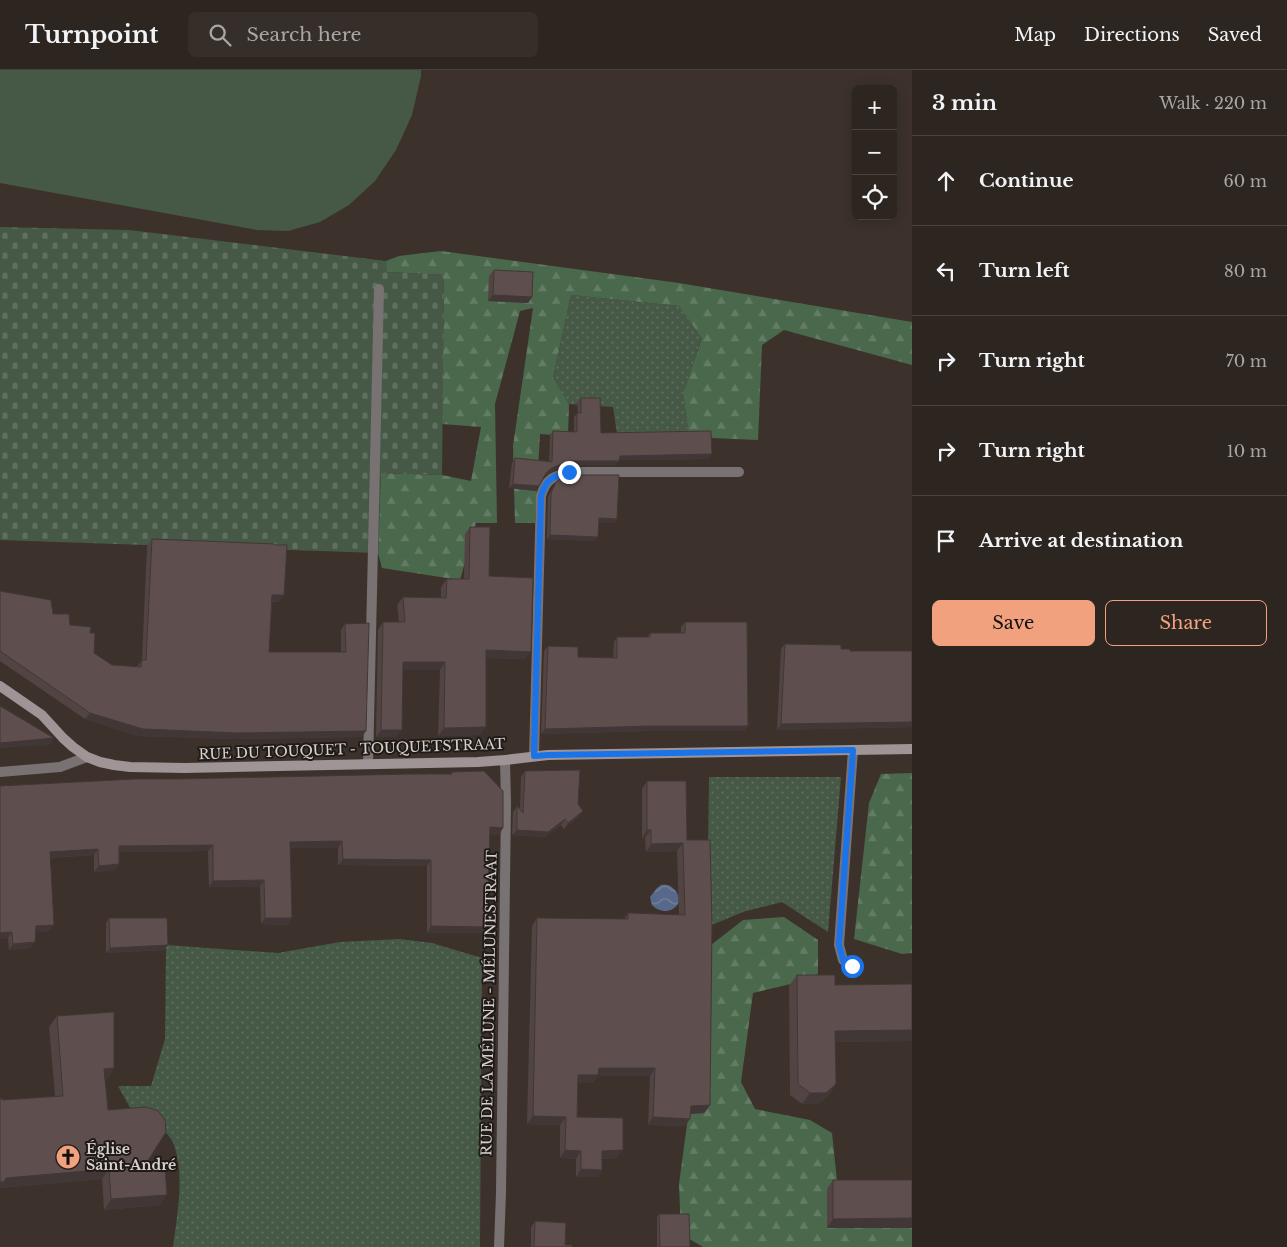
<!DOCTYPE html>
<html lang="en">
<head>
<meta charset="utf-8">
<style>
	body { margin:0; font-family:"Libre Baskerville",serif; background:#352e29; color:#f1f3f6 }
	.controls { position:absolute; right:15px; top:15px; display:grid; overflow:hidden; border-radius:8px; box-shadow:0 2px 12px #0003 }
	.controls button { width:45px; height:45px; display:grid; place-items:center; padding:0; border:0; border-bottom:1px solid #48433e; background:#2d2620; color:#f1f3f6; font:25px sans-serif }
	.stop { position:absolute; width:15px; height:15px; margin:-11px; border:4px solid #1a73e8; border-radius:50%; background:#fff }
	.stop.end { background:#1a73e8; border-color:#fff; box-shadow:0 1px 5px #0008 }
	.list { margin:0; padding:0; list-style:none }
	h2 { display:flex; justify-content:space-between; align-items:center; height:65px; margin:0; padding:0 20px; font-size:21px }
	h2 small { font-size:16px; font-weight:400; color:#a7a5a5 }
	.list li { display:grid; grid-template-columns:32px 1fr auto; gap:15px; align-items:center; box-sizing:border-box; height:90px; padding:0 20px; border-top:1px solid #48433e }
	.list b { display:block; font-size:19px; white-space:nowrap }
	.list em { font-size:16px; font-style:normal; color:#a7a5a5 }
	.actions { display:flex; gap:10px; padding:15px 20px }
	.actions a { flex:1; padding:11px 0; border:1px solid #f1a17d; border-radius:8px; text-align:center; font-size:18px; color:#f1a17d }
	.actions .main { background:#f1a17d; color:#111 }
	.icon { flex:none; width:28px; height:28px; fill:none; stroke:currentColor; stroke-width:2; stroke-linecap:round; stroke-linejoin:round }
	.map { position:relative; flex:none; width:912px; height:1177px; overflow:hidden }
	header { display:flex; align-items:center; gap:30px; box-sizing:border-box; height:70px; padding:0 25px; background:#2d2620; border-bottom:1px solid #48433e }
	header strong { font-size:24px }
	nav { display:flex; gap:28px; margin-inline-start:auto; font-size:18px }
	.search { width:350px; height:45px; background:#352e29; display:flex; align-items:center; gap:12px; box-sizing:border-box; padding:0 18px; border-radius:8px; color:#a7a5a5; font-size:19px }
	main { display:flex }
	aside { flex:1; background:#2d2620 }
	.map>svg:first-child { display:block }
	.grass { fill:url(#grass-dots) }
	.forest { fill:url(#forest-firs) }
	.cemetery { fill:url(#cemetery-stones) }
	.pitch { fill:#465947 }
	.water { fill:url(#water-waves) }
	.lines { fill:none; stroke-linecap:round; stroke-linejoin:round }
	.lane { stroke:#797273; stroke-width:10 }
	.street { stroke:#797273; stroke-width:10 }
	.secondary { stroke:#9f9496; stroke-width:10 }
	.wall { fill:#514443 }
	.shaded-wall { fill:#423737 }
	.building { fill:#5e4f4e; stroke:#423737 }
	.route { stroke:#1a73e8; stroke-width:6 }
	.labels { text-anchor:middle; stroke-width:4; stroke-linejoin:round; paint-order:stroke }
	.street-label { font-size:14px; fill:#d7d0cc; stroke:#201b18 }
	.poi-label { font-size:14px; font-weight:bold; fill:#d7d0cc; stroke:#201b18; text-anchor:start }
</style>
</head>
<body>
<header>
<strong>Turnpoint</strong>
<div class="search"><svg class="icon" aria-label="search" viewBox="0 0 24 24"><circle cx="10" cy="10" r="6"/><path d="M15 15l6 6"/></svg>Search here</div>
<nav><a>Map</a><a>Directions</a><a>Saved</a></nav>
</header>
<main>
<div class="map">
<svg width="912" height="1177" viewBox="0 0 912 1177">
	<defs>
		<pattern id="grass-dots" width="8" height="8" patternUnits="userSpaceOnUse" patternTransform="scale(1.25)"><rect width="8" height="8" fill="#465947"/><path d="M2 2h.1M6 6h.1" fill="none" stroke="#607060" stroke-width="1.8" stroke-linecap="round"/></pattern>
		<pattern id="forest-firs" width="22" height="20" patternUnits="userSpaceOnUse" patternTransform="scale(1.25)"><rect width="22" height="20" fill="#4a684b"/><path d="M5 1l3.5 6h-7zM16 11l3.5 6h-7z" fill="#637d64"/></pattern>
		<pattern id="cemetery-stones" width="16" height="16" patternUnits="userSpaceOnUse" patternTransform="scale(1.25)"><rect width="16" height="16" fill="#465947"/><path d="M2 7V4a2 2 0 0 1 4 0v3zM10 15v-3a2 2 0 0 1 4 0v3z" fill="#607060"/></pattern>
		<pattern id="water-waves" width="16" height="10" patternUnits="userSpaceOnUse" patternTransform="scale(1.25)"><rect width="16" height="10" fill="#57688a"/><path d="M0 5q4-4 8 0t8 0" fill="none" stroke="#76839e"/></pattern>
	</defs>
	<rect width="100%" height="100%" fill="#3c322b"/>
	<!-- grass -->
	<g class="grass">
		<polygon points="571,225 679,236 702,267 683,323 689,367 617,364 613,337 569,334 553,309"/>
		<polygon points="709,707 841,707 828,862 782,832 743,842 707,857"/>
		<path d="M 399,869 L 432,873 L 482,888 L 480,1177 L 173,1177 C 177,1145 185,1106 174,1075 C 172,1068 164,1061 160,1056 L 138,1052 L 118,1016 L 151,1016 L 165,969 L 166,875 L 278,883 L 340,872 Z"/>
	</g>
	<!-- forest -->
	<g class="forest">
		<polygon points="441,181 679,213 912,252 912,295 784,260 762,275 758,370 689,367 683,323 702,268 679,236 571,225 553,308 569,334 568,366 540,364 535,453 515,453 513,376 533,238 520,241 495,334 497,453 476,453 460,510 382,498 378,483 381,403 442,405 471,411 481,357 442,354 444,205 386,202 386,191 399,186"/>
		<polygon points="912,703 912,883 902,884 854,869 869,733 881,704"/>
		<polygon points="784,847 818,870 818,904 808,910 753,923 741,1012 755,1039 810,1050 832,1063 838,1120 912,1130 912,1177 703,1177 681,1164 679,1114 711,875 743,850"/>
	</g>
	<!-- cemetery -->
	<polygon class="cemetery" points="0,157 129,160 386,191 387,202 444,205 442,405 381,403 378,483 0,470"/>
	<!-- pitch -->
	<polygon class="pitch" points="0,0 421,0 421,6 412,45 396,80 375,111 349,135 320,152 288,161 257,160 0,113"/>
	<!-- water -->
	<path class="water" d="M 661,815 C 667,814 671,815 675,820 C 688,836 665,849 652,835 L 650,827 L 657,818 Z"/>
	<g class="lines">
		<!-- lane -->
		<g class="lane">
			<path d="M 534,686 L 541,426 C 546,409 552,407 569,402 L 739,402"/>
			<polyline points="368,694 379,219"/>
			<polyline points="851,896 843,890 839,875 853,680"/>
		</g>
		<!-- street -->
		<g class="street">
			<polyline points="0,702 60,697 87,687"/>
			<polyline points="499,1177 501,1122 506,733 505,690"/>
		</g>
		<!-- secondary -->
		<polyline class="secondary" points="0,616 42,645 63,668 73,677 87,687 100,692 114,695 130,697 185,698 478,692 505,690 548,685 912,679"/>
	</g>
	<!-- wall -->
	<g class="wall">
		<polygon points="494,200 532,227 528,233 488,231 489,206"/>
		<polygon points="581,328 601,363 708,389 619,390 616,395 569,395 556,399 547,404 544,406 536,421 509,418 512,393 515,388 549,391 550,365 553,361 574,362 574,347 578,343 577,332"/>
		<polygon points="556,412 617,449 614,453 598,452 598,467 595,471 547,469 548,427"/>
		<polygon points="470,457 489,506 525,589 486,588 480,665 438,666 440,600 403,600 397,667 376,667 378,560 383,552 399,552 397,535 403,527 441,528 441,517 447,509 464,509 465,464"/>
		<polygon points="152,469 279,532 272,532 269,582 341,582 341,560 345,554 362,667 232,669 138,666 85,649 0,591 0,521 53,544 70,555 90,563 94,583 112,595 137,597 142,590 147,476"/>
		<polygon points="685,552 748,656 744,661 646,661 541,664 544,581 548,576 578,587 613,588 614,572 617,567 647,567 650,563 681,563 681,557"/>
		<polygon points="785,574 841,579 850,581 912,581 912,657 777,660 781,579"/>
		<polygon points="525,701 578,734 583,741 579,746 564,759 561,755 544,767 512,765 513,742 517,736 520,739 521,707"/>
		<polygon points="452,702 499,765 490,764 483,863 427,863 427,796 338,795 338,778 290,778 288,855 261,854 260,817 209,817 208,781 119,782 119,794 115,800 94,802 94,785 50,788 50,861 36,862 31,878 9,880 8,868 0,869 0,716 181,709 451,704"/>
		<polygon points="647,711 687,770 710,1035 704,1043 691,1044 685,1056 648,1055 650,1006 598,1006 593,1013 578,1013 577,1047 617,1088 602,1089 602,1100 597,1107 576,1107 576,1089 560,1088 560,1055 527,1054 532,856 537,848 624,849 628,843 679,845 677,781 646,782 645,768 642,768 642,719"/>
		<polygon points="109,848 168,875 164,880 106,883 106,853"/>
		<polygon points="797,905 835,915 912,914 912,971 835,972 836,1014 829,1025 818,1034 802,1034 790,1025 789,916"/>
		<polygon points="57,946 114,998 107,1009 105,1009 108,1040 142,1100 160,1135 104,1140 102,1109 0,1118 0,1028 3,1030 55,1026 49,957"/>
		<polygon points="833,1110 912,1110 827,1158 827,1119"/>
		<polygon points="659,1144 690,1177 657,1177 657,1147"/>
		<polygon points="535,1151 565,1175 572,1177 531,1177 531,1157"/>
	</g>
	<!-- shaded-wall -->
	<g class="shaded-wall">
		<polygon points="493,225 532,227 528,233 488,231"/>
		<polygon points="712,384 708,389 617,390 620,386"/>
		<polygon points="572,391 619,391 616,395 569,395 556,399 547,404 543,407 550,399 559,395"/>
		<polygon points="513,414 539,416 536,421 509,418"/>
		<polygon points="599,448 617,449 614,453 596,452"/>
		<polygon points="550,465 598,467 595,471 547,469"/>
		<polygon points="272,525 284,525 279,532 268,531"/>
		<polygon points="486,580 531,582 525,589 481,588"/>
		<polygon points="403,592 445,592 440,600 398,600"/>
		<polygon points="90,643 366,661 362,667 232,669 138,666 85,649"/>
		<polygon points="912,652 912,657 777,660 781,654"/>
		<polygon points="649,656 748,656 744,661 646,661 541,664 545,659"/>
		<polygon points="486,657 480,665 438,666 444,658"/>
		<polygon points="381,660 402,660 397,667 376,667"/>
		<polygon points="54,668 50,675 0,678 0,673"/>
		<polygon points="583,741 579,746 564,759 568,753"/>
		<polygon points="565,749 561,755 544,767 512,765 517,760"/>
		<polygon points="490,757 503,758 499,765 485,764"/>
		<polygon points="647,760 651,760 645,768 642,768"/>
		<polygon points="342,771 338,778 286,778 290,772"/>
		<polygon points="683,773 677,781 646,782 651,774"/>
		<polygon points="213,775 208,781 114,782 119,776"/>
		<polygon points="98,779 94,785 45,788 50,782"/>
		<polygon points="343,789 431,790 427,796 338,795"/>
		<polygon points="119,794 115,800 94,802 99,796"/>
		<polygon points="264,810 260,817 209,817 213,811"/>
		<polygon points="265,848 292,848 288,855 261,854"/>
		<polygon points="54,855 50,861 32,863 36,856"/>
		<polygon points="431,856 487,857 483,863 427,863"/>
		<polygon points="12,862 8,868 0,869 0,863"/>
		<polygon points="35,872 31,878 9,880 13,874"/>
		<polygon points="168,875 164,880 106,883 110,878"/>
		<polygon points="912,960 912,971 827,972 835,961"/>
		<polygon points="114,998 107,1009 97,1010 104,999"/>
		<polygon points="599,998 655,998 650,1006 598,1006 593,1013 572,1013 578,1005"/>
		<polygon points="836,1014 829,1025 818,1034 802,1034 810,1023"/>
		<polygon points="710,1035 704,1043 686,1044 691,1036"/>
		<polygon points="533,1046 566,1047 560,1055 527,1054"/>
		<polygon points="653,1047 690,1049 685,1056 648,1055"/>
		<polygon points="565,1080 581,1081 576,1089 560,1088"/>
		<polygon points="623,1080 617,1088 597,1089 602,1081"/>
		<polygon points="109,1099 102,1109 0,1118 0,1112 6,1108"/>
		<polygon points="581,1099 602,1100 597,1107 576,1107"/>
		<polygon points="167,1125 160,1135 104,1140 111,1129"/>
		<polygon points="912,1148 912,1158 827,1158 833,1149"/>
	</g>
	<!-- building -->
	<g class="building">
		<polygon points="494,200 533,202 532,227 493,225"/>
		<polygon points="581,328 600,328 601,363 711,361 712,384 620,386 619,391 572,391 559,395 550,399 546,403 539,416 513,414 515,388 552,392 553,361 577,362 577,343 581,343"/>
		<polygon points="573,405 619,405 617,449 599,448 598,467 550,465 551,423 556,412 560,409"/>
		<polygon points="470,457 490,457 489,506 533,508 531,582 486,580 486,657 444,658 445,592 403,592 402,660 381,660 383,552 405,552 403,527 446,528 447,509 469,509"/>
		<polygon points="152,469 275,474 275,475 287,475 284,525 272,525 269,582 346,582 345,554 369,553 366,661 237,663 143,659 90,643 0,581 0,521 51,530 53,544 69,544 70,555 91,557 90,563 95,563 94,583 112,595 141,597 142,590 146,590"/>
		<polygon points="685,552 747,552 748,656 649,656 545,659 548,576 578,577 578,587 617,588 617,567 650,567 650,563 685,563"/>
		<polygon points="785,574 841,575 841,579 850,579 850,581 912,581 912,652 781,654"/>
		<polygon points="0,636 54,668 0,673"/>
		<polygon points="580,700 578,734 583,741 568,753 565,749 548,762 517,760 517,736 523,743 525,701"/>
		<polygon points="484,701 503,721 503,758 490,757 487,857 431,856 431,790 343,789 342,771 290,772 292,848 265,848 264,810 213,811 213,775 119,776 119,794 99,796 98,779 50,782 54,855 36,856 35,872 13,874 12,862 0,863 0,716 135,709 181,709 411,704 452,704 452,702"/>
		<polygon points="647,711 686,711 687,770 710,770 712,856 710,1035 691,1036 690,1049 653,1047 655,998 599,998 598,1005 578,1005 577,1047 623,1048 623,1080 602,1081 602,1100 581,1099 581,1081 565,1080 566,1047 533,1046 537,848 628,849 628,843 685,845 683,773 651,774 651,760 647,760"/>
		<polygon points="109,848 167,848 168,875 110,878"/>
		<polygon points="797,905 835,905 835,915 912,914 912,960 835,961 836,1014 826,1023 810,1023 798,1014"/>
		<polygon points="114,942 114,998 104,999 108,1040 146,1037 158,1041 165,1050 166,1062 142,1100 165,1098 167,1125 111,1129 109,1099 6,1108 4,1112 0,1112 0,1028 3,1030 63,1026 57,946"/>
		<polygon points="833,1110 912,1110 912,1148 833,1149"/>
		<polygon points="659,1144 689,1144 690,1177 660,1177"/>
		<polygon points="535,1151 566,1153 565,1175 572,1175 572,1177 534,1177"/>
	</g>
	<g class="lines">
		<!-- route -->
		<path class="route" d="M 569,402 C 552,407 546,409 541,426 L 534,686 L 548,685 L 853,680 L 839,875 L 843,890 L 852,896"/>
	</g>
	<!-- icons -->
	<defs>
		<symbol id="church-disc" viewBox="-11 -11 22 22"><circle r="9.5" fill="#f1a17d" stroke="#201b18"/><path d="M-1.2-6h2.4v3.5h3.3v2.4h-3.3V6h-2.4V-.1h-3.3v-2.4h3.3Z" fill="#111"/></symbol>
	</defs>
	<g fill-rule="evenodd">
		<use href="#church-disc" x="54" y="1073" width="28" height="28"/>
	</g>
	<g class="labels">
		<!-- street labels -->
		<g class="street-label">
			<text transform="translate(352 679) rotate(-2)" y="5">RUE DU TOUQUET - TOUQUETSTRAAT</text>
			<text transform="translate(489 933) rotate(-89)" y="5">RUE DE LA MÉLUNE - MÉLUNESTRAAT</text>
		</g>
		<!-- poi labels -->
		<g class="poi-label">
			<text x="86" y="1084">Église<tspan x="86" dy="16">Saint-André</tspan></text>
		</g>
	</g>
</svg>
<div class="controls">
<button>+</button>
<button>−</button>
<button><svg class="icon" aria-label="locate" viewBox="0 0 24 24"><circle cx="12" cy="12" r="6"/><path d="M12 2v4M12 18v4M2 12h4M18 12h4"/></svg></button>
</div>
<div class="stop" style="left:852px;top:896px"></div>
<div class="stop end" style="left:569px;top:402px"></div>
</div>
<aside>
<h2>3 min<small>Walk · 220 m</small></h2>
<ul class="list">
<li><svg class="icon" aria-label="ahead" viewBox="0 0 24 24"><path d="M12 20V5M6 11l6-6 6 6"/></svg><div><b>Continue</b></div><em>60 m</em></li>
<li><svg class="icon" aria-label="left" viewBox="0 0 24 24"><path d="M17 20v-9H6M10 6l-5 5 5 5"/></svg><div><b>Turn left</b></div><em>80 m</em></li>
<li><svg class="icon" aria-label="right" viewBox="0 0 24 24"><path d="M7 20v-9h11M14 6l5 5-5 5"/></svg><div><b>Turn right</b></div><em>70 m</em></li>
<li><svg class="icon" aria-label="right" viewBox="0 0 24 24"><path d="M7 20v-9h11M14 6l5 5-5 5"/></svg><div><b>Turn right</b></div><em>10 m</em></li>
<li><svg class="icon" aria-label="arrive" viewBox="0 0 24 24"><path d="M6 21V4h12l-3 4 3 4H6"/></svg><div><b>Arrive at destination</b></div></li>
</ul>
<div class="actions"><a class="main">Save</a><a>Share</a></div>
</aside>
</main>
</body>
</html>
